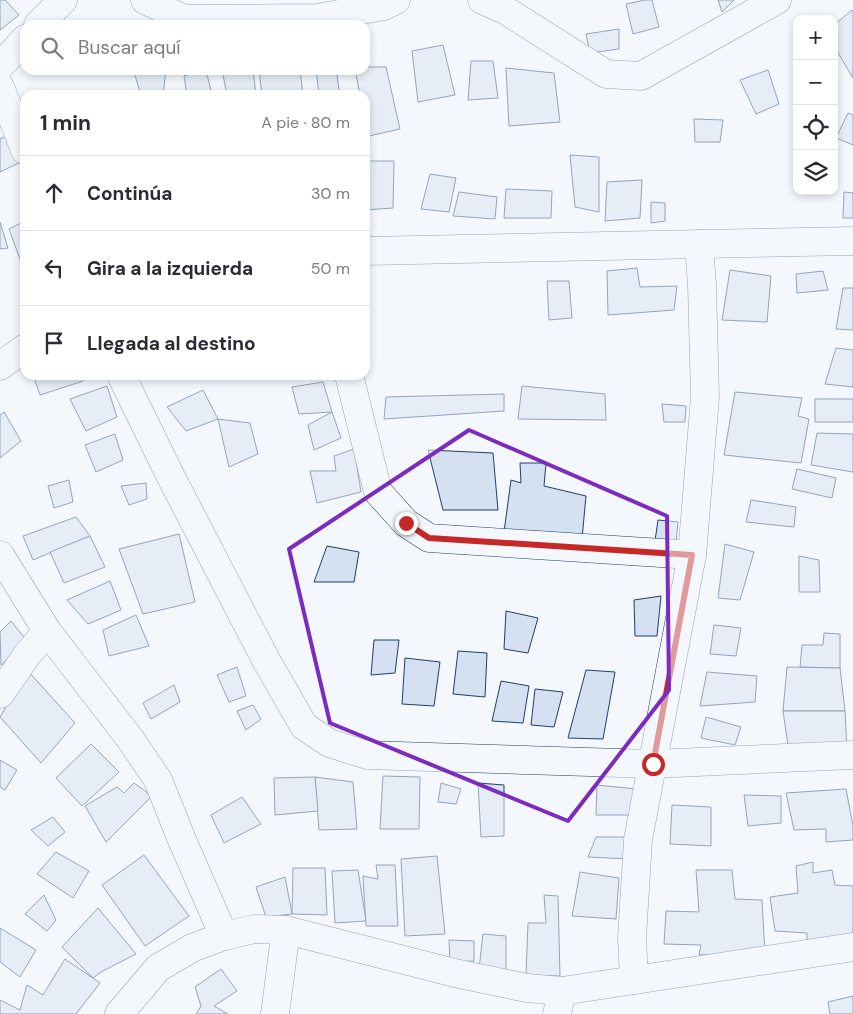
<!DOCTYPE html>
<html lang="es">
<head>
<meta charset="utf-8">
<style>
	body { margin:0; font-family:"DM Sans",sans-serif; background:#f2f2f3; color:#2b2b33 }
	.controls { position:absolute; right:15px; top:15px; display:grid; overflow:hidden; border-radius:10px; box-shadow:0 2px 8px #0003 }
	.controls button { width:45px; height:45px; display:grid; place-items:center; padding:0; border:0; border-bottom:1px solid #e1e1e2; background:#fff; color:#2b2b33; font:25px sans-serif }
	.stop { position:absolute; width:15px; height:15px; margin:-11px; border:4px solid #c62828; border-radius:50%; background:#fff }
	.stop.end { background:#c62828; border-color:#fff; box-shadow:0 1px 5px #0008 }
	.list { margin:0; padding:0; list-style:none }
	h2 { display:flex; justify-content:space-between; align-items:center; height:65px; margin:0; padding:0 20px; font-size:21px }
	h2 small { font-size:16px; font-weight:400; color:#7c7c81 }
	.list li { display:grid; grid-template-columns:32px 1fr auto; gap:15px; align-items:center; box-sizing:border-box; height:75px; padding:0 20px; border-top:1px solid #e1e1e2 }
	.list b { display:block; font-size:19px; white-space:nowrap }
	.list em { font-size:16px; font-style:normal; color:#7c7c81 }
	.icon { flex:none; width:28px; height:28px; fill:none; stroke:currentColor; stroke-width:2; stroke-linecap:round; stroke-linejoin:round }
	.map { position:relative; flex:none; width:853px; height:1014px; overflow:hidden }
	.search { position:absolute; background:#fff; box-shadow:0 2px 8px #0003; left:20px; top:20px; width:350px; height:55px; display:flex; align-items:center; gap:12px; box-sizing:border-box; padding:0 18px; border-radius:15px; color:#7c7c81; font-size:19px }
	.panel { position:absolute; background:#fff; box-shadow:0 2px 8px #0003; left:20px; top:90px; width:350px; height:290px; border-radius:15px }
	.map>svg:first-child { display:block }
	.building { fill:#d5e0f0; stroke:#1d3f73 }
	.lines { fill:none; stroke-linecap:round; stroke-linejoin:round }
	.street-casing { stroke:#1d3f73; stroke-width:29 }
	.secondary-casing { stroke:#1d3f73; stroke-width:29 }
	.street { stroke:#f4f7fb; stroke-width:28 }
	.secondary { stroke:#f4f7fb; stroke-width:28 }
	.route { stroke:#c62828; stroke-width:6 }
	.marked { fill:none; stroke:#7b2cbf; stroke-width:4; stroke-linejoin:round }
</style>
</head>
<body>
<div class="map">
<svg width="853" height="1014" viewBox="0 0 853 1014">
	<rect width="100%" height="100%" fill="#f4f7fb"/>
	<!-- building -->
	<g class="building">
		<polygon points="0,0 5,0 19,15 0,30"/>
		<polygon points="645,0 652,0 659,27 633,34 626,4"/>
		<polygon points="718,0 734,0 722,12"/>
		<polygon points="852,10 853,12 853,78 834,46 834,25"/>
		<polygon points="619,29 619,49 590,53 586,34"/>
		<polygon points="443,45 455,95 418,102 412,51"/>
		<polygon points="471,61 493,61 498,98 468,100"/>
		<polygon points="365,67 386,67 400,129 369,136 365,118 365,95 360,95 355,70 365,70"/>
		<polygon points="506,68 554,73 560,122 509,126"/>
		<polygon points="139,70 166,70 163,95 141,95 134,72"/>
		<polygon points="202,70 206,70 212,95 187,95 184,76"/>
		<polygon points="222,70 253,70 256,95 227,95"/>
		<polygon points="259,70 300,70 303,95 262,95"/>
		<polygon points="316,70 336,70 340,95 319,95"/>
		<polygon points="768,70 779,104 756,114 740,80"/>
		<polygon points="848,113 853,115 853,145 836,138"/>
		<polygon points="694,119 723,120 720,142 695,142"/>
		<polygon points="6,136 19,163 0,172 0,139"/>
		<polygon points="570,155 599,157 599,212 575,207"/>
		<polygon points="365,161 394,161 393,208 365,210"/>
		<polygon points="430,174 456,178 449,212 421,209"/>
		<polygon points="642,180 640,218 605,221 607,182"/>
		<polygon points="506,189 552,191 551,218 504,218"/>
		<polygon points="459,192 497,197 495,219 453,216"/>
		<polygon points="844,192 853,193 853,218 843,218"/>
		<polygon points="651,202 665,203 665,221 651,223"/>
		<polygon points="25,221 25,273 9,229"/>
		<polygon points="0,222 8,248 0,249"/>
		<polygon points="637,268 640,287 677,286 674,310 608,315 607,271"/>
		<polygon points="730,270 771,276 767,322 722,320"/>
		<polygon points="823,271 828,290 797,293 796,274"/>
		<polygon points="547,281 569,281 572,318 549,320"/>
		<polygon points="843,288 853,288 853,330 836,329"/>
		<polygon points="836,348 853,350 853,387 825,384"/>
		<polygon points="33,375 80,375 83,381 40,395"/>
		<polygon points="323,382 332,412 299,414 292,387"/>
		<polygon points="107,386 117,417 86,431 70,399"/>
		<polygon points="522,386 605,394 606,420 518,419"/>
		<polygon points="203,390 218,419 186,431 167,407"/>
		<polygon points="735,392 802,398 798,416 809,419 801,463 724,455"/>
		<polygon points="504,394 504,411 384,419 386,397"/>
		<rect x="815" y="399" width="38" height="23"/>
		<polygon points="662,404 686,406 685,422 664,422"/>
		<polygon points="4,412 21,441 0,458 0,415"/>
		<polygon points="332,412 341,438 314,450 308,425"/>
		<polygon points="218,419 250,423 258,454 229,467"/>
		<polygon points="817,433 853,434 853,472 811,465"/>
		<polygon points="115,434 123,460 96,472 85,445"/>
		<polygon points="354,449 361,492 317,503 310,471 336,471 334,456"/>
		<polygon points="428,450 493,453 498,510 443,510"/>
		<polygon points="520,463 546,463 544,486 586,496 582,539 504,532 511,480 521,483"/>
		<polygon points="797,469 836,478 832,498 792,489"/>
		<polygon points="69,480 73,502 54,508 48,486"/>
		<polygon points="146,483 147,499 129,505 121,486"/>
		<polygon points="751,500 796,507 794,527 746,522"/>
		<polygon points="76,517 90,536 33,560 23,536"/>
		<polygon points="658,520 678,522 676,543 655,541"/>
		<polygon points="179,534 195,602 143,614 119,549"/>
		<polygon points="90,536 105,567 64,583 50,552"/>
		<polygon points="725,544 754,552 740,600 718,598"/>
		<polygon points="327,546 359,552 354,582 314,582"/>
		<polygon points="799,556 819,560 820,592 799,592"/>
		<polygon points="110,581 121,610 88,624 67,600"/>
		<polygon points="661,596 657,636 635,636 634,600"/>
		<polygon points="506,611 538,618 528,653 504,649"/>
		<polygon points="136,615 149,646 109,656 103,630"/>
		<polygon points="11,621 27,641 1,665 0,632"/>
		<polygon points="714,625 741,628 736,656 710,654"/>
		<polygon points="824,633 840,634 840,668 800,667 802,645 823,645"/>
		<polygon points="374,640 399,640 395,673 371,675"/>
		<polygon points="458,651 487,653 485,697 453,694"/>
		<polygon points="405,658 440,662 434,706 402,704"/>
		<polygon points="237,667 246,696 229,702 217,675"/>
		<polygon points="787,667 840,668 845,711 783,711"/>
		<polygon points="27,670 75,723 41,763 0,717"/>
		<polygon points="586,670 615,672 603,739 568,738"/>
		<polygon points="707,672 757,676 755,702 700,706"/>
		<polygon points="501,681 529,686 523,723 492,721"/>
		<polygon points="174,685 180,702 151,719 143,703"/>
		<polygon points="535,689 563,692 554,727 531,725"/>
		<polygon points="253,705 261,719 246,730 237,711"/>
		<polygon points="783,711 845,711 847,749 789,752"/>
		<polygon points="706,717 741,727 735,745 701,738"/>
		<polygon points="91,744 119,772 82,806 56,778"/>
		<polygon points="0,760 17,770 5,790 0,787"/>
		<polygon points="383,776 420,777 419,829 380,829"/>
		<polygon points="315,777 353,782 357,829 319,830"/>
		<polygon points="315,777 318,811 275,815 274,778"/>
		<polygon points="134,783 152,796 106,842 85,806 117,787 124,793"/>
		<polygon points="441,783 461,789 456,804 438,802"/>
		<polygon points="478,783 504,785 504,836 481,837"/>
		<polygon points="597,785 636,789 631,815 596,815"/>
		<polygon points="846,789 853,826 853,840 826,842 826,829 794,830 786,793"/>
		<polygon points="744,795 781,796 781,823 748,826"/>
		<polygon points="242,797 261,824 224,843 211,815"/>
		<polygon points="672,805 711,807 711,846 670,844"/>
		<polygon points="53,817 65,832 48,846 31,830"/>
		<polygon points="596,837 626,837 627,859 588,857"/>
		<polygon points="56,852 89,871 73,898 37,874"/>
		<polygon points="144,855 189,916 145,946 102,885"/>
		<polygon points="437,856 445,934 405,936 401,859"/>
		<polygon points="813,862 813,873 832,870 835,885 853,886 853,935 807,944 807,933 775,931 770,897 798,893 796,866"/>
		<polygon points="376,865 395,865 398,926 366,926 363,876 378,879"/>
		<polygon points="293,868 325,868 327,915 292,914"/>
		<polygon points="358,870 366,921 335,923 332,871"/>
		<polygon points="696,870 732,870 735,899 762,900 765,953 699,955 701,945 664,944 666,911 699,912"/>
		<polygon points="580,872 619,878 616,919 572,916"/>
		<polygon points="285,877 292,914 266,917 256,887"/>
		<polygon points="44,895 56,920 47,931 25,914"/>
		<polygon points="544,895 558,896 560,976 526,975 528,923 546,923"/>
		<polygon points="98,908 136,954 101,972 93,978 62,947"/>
		<polygon points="0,928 36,950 20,977 0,962"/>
		<polygon points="483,934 506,936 506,972 479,969"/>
		<polygon points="449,940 474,941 474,961 450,962"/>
		<polygon points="65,959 100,983 76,1014 0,1014 0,1000 20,1010 27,985 43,995"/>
		<polygon points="221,969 237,991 214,1006 228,1014 196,1014 201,1006 195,987"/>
		<polygon points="853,996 853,1014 830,1014 828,1002"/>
	</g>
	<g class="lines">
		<defs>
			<g id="street">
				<polyline points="145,0 184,19 317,18 384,6 396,0"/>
				<polyline points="482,0 505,10 606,74 641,76 777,0"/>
				<polyline points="38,25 63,0"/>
				<polyline points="0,66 25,39"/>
				<polyline points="0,87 25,150"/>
				<polyline points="365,251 853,241"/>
				<polyline points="0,366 25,348"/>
				<polyline points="121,375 171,477 266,660 304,726 329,743 367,755 653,764 853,755"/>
				<polyline points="349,375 378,492 406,523 429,538 692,555"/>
				<polyline points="0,555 47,631 131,740 158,780 182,840 224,936"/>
				<polyline points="0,694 27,655 47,631"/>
				<polyline points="634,980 632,938 638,840 692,555 705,397 702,285 699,244"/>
				<polyline points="119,1014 158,968 192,948 224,936 254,929 286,930"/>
				<polyline points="557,1014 562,991"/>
			</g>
			<polyline id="secondary" points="275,1014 286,930 459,974 527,988 562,991 853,947"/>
		</defs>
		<!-- street casing -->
		<use href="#street" class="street-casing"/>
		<!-- secondary casing -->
		<use href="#secondary" class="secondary-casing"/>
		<!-- street -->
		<use href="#street" class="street"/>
		<!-- secondary -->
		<use href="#secondary" class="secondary"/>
	</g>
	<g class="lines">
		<!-- route -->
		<polyline class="route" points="406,523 429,538 692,555 653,764"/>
	</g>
	<!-- marked area -->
	<path d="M0 0H853V1014H0ZM 469,430 L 667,516 L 669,690 L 568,821 L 330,723 L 289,549 Z" fill="#f4f7fb" fill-opacity=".55" fill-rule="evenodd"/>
	<path class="marked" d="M 469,430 L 667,516 L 669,690 L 568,821 L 330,723 L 289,549 Z"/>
</svg>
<div class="controls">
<button>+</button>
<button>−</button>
<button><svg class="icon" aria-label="locate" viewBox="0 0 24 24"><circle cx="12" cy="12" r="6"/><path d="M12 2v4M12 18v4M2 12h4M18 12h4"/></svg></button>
<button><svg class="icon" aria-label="layers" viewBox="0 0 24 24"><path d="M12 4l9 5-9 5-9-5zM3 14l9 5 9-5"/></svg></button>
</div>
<div class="stop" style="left:653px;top:764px"></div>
<div class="stop end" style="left:406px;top:523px"></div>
<div class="search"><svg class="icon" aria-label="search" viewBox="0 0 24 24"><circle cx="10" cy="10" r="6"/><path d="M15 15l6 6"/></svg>Buscar aquí</div>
<section class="panel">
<h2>1 min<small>A pie · 80 m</small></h2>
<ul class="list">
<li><svg class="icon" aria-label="ahead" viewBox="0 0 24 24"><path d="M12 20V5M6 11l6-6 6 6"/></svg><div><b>Continúa</b></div><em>30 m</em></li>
<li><svg class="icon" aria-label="left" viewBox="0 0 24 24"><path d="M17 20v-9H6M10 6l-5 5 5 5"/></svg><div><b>Gira a la izquierda</b></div><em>50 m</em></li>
<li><svg class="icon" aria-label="arrive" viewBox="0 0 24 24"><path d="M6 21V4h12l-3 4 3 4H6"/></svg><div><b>Llegada al destino</b></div></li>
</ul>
</section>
</div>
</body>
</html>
